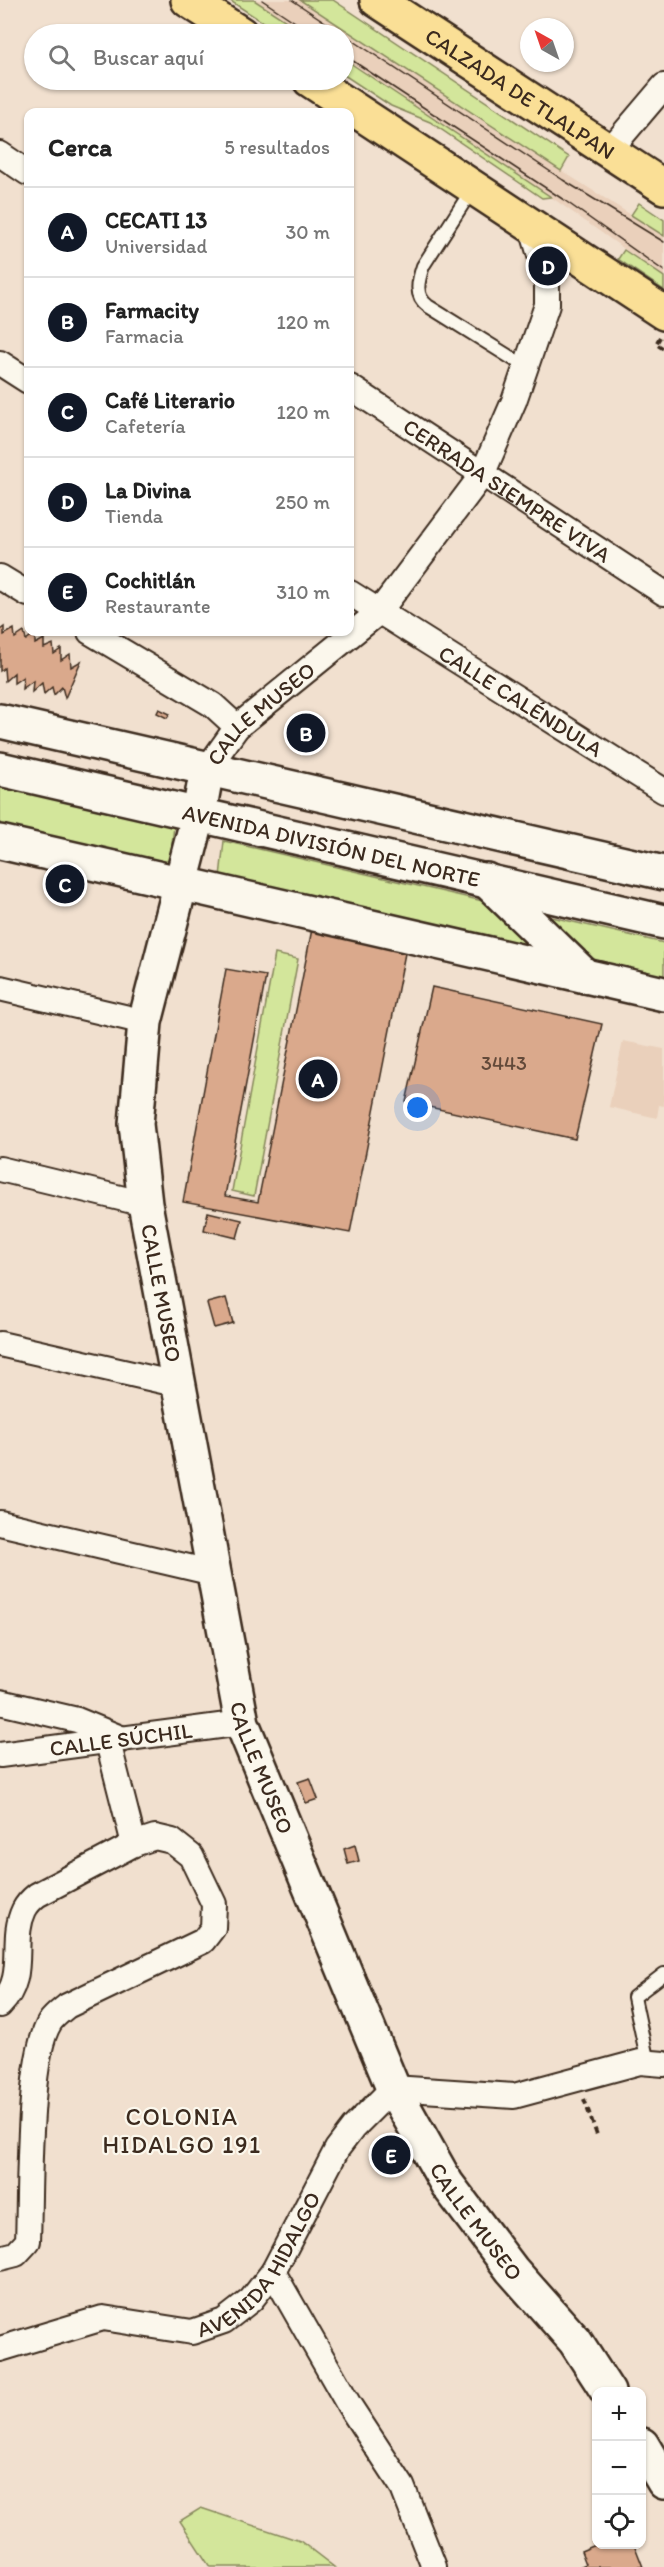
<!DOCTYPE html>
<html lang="es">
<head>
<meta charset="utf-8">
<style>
	body { margin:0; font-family:Itim,sans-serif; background:#f6f6f6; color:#222 }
	.controls { position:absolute; right:18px; bottom:18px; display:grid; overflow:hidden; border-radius:12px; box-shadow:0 2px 4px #0004 }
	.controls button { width:54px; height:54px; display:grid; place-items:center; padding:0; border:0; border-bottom:2px solid #e0e0e0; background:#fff; color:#222; font:30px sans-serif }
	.compass { position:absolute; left:520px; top:18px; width:54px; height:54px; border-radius:50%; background:#fff; box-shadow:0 2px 4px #0004; rotate:320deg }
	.you { position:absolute; left:418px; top:1108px; width:21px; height:21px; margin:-15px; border:4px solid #fff; border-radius:50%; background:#1a73e8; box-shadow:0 0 0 9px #1a73e833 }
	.badge { display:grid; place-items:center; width:39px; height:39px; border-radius:50%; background:#111827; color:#fff; font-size:20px; font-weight:700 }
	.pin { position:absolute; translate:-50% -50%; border:3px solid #fff; box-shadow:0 2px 6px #0006 }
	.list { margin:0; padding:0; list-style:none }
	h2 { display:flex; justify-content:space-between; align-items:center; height:78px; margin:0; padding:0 24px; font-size:26px }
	h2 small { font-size:20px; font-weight:400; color:#767676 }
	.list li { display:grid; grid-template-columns:39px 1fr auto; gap:18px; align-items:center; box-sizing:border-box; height:90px; padding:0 24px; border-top:2px solid #e0e0e0 }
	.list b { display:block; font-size:22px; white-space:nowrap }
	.list p { margin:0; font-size:20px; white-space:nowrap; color:#767676 }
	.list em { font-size:20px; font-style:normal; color:#767676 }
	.icon { flex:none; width:33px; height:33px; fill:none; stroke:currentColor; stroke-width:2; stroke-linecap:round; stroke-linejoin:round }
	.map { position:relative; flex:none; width:664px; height:2567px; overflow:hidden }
	.search { position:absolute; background:#fff; box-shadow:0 2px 4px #0004; left:24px; top:24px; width:330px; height:66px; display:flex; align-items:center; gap:15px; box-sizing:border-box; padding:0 21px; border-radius:33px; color:#767676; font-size:22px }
	.panel { position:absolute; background:#fff; box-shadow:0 2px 4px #0004; left:24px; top:108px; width:330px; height:528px; border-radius:12px }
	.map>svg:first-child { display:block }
	.built { fill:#ead0bb }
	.green { fill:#d3e69b; stroke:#87885c; stroke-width:1.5 }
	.building { fill:#daa98c; stroke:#3b2a1e; stroke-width:1.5 }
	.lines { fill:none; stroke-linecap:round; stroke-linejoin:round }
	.lane-casing { stroke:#3b2a1e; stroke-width:16 }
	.street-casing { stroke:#3b2a1e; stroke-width:28 }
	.secondary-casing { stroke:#3b2a1e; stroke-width:38 }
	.highway-casing { stroke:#3b2a1e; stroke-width:38 }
	.path { stroke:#3b2a1e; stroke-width:4; stroke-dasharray:6 4.5; stroke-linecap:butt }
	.lane { stroke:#fbf7ec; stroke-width:12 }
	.street { stroke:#fbf7ec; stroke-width:24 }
	.secondary { stroke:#fbf7ec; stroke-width:33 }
	.highway { stroke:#fadf96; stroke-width:33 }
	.tram { stroke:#3b2a1e; stroke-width:1.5 }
	.labels { text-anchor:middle; stroke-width:4.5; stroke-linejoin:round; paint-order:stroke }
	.number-label { font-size:20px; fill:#634a3a }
	.street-label { font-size:22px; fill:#3b2a1e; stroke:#fbf7ec }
	.neighbourhood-label { font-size:24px; letter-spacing:1.5px; fill:#3b2a1e; stroke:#fbf7ec }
</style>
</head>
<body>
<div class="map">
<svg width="664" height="2567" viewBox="0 0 664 2567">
	<rect width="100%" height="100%" fill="#f1e0cf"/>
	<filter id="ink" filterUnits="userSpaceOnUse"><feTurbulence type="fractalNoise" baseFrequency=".0167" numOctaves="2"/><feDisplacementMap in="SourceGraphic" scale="12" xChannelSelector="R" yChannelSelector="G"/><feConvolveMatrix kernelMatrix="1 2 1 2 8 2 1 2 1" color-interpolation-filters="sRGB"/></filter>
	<g filter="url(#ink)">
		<!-- built -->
		<g class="built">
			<polygon points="254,0 300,0 493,127 664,236 664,277 551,197 344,59 344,34 306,34"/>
			<polygon points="623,1041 664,1049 664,1106 659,1105 657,1118 609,1107"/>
		</g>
		<!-- green -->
		<g class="green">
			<polygon points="229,0 254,0 306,34 281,34"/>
			<polygon points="300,0 333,0 569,157 561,171"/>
			<polygon points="344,59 551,197 542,198 430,122 391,106 344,75"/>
			<polygon points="639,203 664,220 664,236 631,215"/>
			<polygon points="624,250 664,277 664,290 618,259"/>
			<polygon points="0,787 174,826 169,870 0,831"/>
			<polygon points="224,841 664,943 664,980 220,877"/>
			<polygon points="275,954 298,959 254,1196 232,1191"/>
			<polygon points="201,2508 300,2541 334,2567 210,2567 180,2521"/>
		</g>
		<!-- building -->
		<g class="building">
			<polygon points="4,627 4,635 14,629 15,638 24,632 26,640 35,633 35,644 44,639 44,648 53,644 54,654 61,649 61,660 70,654 71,667 81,661 65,698 62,687 54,695 52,687 44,694 42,683 32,692 33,681 22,689 23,677 14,683 14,673 5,681 4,668 0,671 0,630"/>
			<polygon points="159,709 170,714 167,718 157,713"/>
			<polygon points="60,876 73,877 70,891 57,890"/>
			<polygon points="312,929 406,948 350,1233 183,1202 226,969 266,976 225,1196 258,1202"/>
			<polygon points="432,987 602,1024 575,1139 406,1102"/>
			<polygon points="208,1212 242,1220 237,1238 204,1230"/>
			<polygon points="226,1298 233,1323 214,1328 207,1303"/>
			<polygon points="310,1778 318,1799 306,1803 298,1782"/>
			<polygon points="355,1845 359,1861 348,1864 344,1849"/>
			<polygon points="598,2544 634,2544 643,2567 579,2567 586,2564 581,2551"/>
		</g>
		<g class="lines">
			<defs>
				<g id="lane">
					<path d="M 473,188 L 423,266 C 418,281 414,296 428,306 L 526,367"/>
					<polyline points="648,2063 634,1997 664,1974"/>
				</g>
				<g id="street">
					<polyline points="608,152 664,86"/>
					<polyline points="0,154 28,173"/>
					<polyline points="0,363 28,381"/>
					<path id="s1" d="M 350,387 L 664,593"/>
					<polyline points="0,577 28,594"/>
					<path id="s2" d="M 350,593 L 664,791"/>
					<polyline points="90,632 213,705 237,727"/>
					<path id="s3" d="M 207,769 L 237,727 L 379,612 L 482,475 L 514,401 L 547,305 L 547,279 L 531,225"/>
					<polyline points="0,988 145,1022"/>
					<polyline points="0,1169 145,1204"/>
					<polyline points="0,1344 180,1385"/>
					<polyline points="0,1523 214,1573"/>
					<polyline points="0,1702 77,1720 123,1739"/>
					<polyline points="108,1742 134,1844"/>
					<path id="s4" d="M 0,1755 L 242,1723"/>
					<path d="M 0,2005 C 29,1976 9,1941 24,1910 C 27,1904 32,1899 37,1895 L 134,1844 L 155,1837 L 172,1841 L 191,1856 L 214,1904 L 213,1928 L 203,1941 L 67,2006 C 61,2011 54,2016 50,2022 C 27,2057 30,2194 28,2241 L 16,2254 L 0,2258"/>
					<polyline points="273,2272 349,2405 402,2486 434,2567"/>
					<path id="s5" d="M 0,2349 L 103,2318 L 192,2332 L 224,2321 L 251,2300 L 273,2272 L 337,2149 L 353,2128 L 393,2088 L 514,2096 L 640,2062 L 664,2064"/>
				</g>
				<g id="secondary">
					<polyline points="0,721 664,873"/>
					<path id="s6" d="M 0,769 L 664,922"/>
					<path id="s7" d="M 207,769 L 199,813 L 145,1022 L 136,1124 L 145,1204 L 242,1723 L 393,2088 L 447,2184 L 512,2270 L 575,2341 L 608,2392"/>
					<polyline points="0,842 664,994"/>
					<polyline points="486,880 585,976"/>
					<polyline points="642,2445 664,2482"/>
				</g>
				<g id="highway">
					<polyline points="188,0 241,34"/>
					<path id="s8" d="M 377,0 L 664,187"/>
					<polyline points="310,80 664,313"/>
				</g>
			</defs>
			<!-- lane casing -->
			<use href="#lane" class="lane-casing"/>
			<!-- street casing -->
			<use href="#street" class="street-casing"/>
			<!-- secondary casing -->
			<use href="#secondary" class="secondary-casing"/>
			<!-- highway casing -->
			<use href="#highway" class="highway-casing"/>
			<!-- path -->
			<g class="path">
				<polyline points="660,337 656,344 664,349"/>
				<polyline points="584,2099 597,2135"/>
			</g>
			<!-- lane -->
			<use href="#lane" class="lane"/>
			<!-- street -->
			<use href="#street" class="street"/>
			<!-- secondary -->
			<use href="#secondary" class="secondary"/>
			<!-- highway -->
			<use href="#highway" class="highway"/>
			<!-- tram -->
			<g class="tram">
				<polyline points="262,0 313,34"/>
				<polyline points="292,0 563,180 664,242"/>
				<polyline points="344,55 564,200 664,271"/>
			</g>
		</g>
	</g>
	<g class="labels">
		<!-- number labels -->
		<g class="number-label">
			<text x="504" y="1070">3443</text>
		</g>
		<!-- street labels -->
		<g class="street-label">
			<text dy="8" stroke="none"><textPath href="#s8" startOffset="171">CALZADA DE TLALPAN</textPath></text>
			<text dy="8" stroke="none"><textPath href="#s1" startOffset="188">CERRADA SIEMPRE VIVA</textPath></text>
			<text dy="8" stroke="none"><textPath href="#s2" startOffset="202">CALLE CALÉNDULA</textPath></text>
			<text dy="8" stroke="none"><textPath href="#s3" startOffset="78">CALLE MUSEO</textPath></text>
			<text dy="8" stroke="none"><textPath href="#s6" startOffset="340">AVENIDA DIVISIÓN DEL NORTE</textPath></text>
			<text dy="8" stroke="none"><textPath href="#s7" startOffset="534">CALLE MUSEO</textPath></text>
			<text dy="8" stroke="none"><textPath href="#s4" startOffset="122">CALLE SÚCHIL</textPath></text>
			<text dy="8" stroke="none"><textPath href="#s7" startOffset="1020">CALLE MUSEO</textPath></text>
			<text dy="8" stroke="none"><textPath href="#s7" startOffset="1524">CALLE MUSEO</textPath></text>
			<text dy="8" stroke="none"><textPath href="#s5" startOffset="297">AVENIDA HIDALGO</textPath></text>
		</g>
		<!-- neighbourhood labels -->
		<g class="neighbourhood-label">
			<text x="182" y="2125">COLONIA<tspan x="182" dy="28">HIDALGO 191</tspan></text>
		</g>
	</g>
</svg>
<div class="controls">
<button>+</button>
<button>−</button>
<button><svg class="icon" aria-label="locate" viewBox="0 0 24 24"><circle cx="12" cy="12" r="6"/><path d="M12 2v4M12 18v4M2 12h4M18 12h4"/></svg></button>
</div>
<svg class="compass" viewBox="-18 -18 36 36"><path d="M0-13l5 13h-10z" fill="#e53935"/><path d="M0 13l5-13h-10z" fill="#767676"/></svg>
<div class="you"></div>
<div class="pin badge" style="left:318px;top:1079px">A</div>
<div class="pin badge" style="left:306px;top:733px">B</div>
<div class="pin badge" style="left:65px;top:884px">C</div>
<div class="pin badge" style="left:548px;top:266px">D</div>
<div class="pin badge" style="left:391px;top:2155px">E</div>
<div class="search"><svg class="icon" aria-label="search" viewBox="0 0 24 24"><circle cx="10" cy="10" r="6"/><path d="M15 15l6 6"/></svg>Buscar aquí</div>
<section class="panel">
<h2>Cerca<small>5 resultados</small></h2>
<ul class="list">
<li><span class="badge">A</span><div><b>CECATI 13</b><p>Universidad</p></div><em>30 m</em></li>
<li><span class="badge">B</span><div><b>Farmacity</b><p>Farmacia</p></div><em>120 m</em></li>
<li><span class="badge">C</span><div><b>Café Literario</b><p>Cafetería</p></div><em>120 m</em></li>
<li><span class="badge">D</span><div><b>La Divina</b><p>Tienda</p></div><em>250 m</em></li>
<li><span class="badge">E</span><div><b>Cochitlán</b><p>Restaurante</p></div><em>310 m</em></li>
</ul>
</section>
</div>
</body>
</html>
